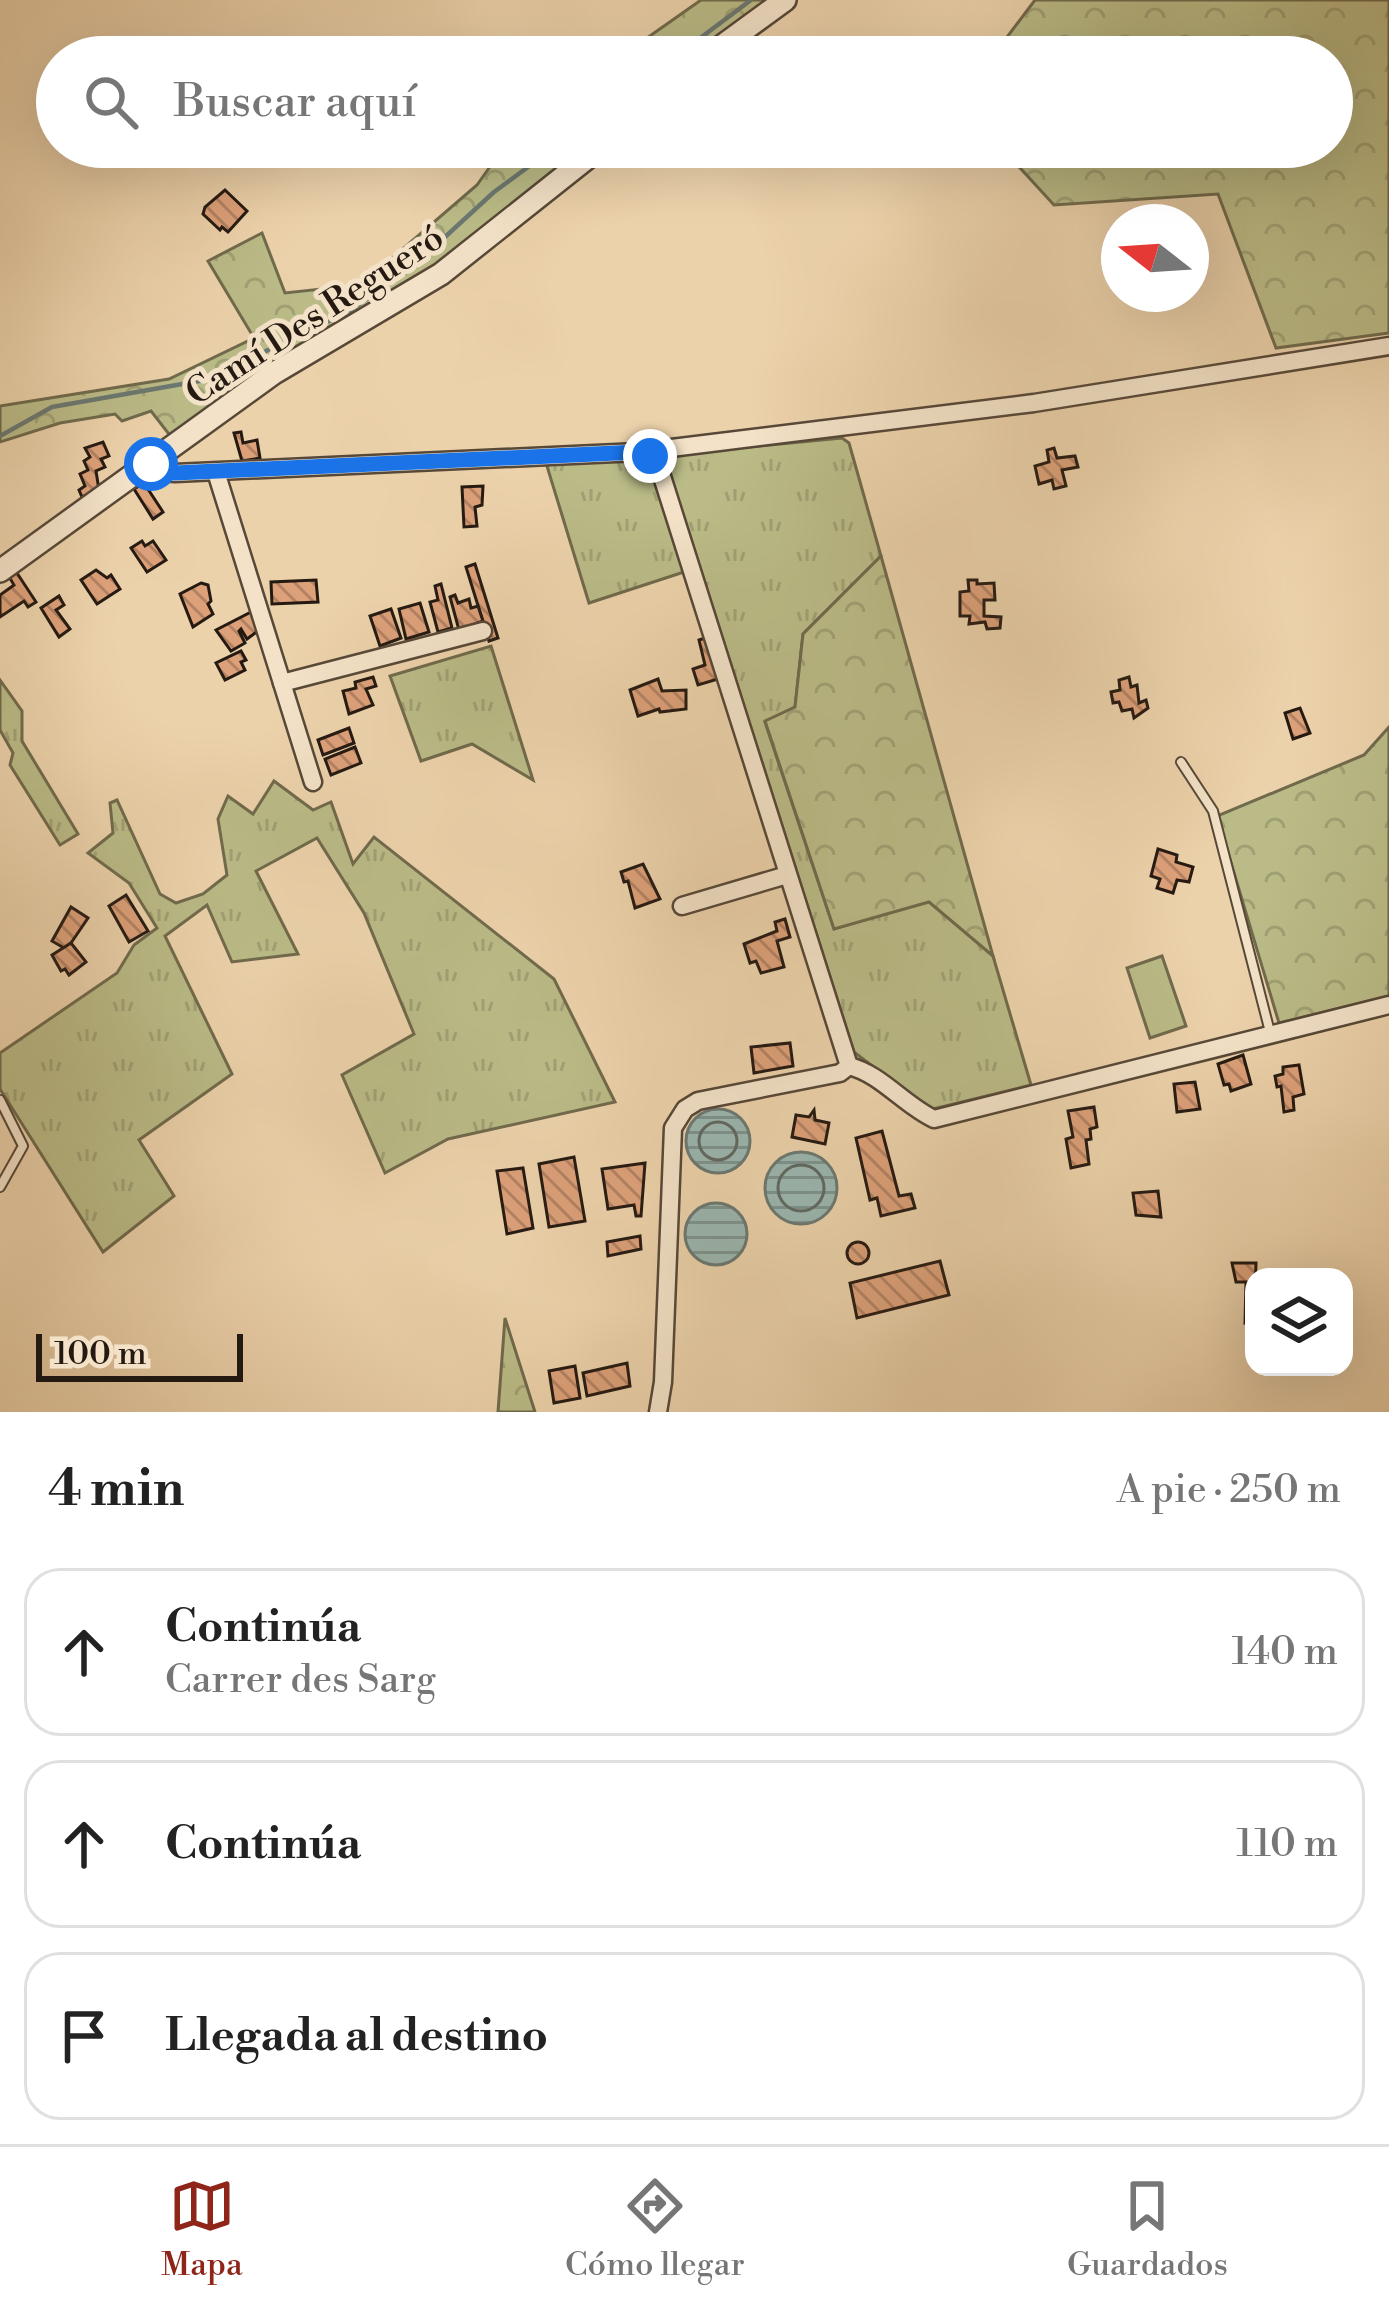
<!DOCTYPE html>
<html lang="es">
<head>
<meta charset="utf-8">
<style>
	body { margin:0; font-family:"Libre Bodoni",serif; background:#f2f2f2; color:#222 }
	.controls { position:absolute; right:36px; bottom:36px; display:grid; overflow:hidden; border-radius:24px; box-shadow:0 12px 48px #0002 }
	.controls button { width:108px; height:108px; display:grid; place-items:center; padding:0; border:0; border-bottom:3px solid #e0e0e0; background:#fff; color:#222; font:60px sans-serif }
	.compass { position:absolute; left:1101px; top:204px; width:108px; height:108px; border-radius:50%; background:#fff; box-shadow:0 12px 48px #0002; rotate:287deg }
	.scale { position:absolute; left:36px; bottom:30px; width:207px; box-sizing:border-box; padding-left:12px; border:6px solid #251a12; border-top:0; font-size:33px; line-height:42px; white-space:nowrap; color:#251a12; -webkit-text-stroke:9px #f3e2c8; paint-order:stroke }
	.stop { position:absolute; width:36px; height:36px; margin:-27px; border:9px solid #1a73e8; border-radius:50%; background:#fff }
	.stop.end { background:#1a73e8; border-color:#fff; box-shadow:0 3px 12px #0008 }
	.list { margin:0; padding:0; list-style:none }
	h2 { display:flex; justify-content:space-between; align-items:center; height:156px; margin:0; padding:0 48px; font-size:51px }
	h2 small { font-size:39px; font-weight:400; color:#767676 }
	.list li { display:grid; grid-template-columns:78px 1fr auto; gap:36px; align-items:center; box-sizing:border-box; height:168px; margin:0 24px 24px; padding:0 24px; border:3px solid #e0e0e0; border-radius:36px }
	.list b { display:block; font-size:45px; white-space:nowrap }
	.list p { margin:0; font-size:39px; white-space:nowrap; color:#767676 }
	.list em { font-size:39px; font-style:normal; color:#767676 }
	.icon { flex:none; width:66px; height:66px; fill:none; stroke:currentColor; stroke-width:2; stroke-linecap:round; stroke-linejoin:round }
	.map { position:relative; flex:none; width:1389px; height:1412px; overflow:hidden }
	.search { position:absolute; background:#fff; box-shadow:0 12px 48px #0002; left:36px; right:36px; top:36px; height:132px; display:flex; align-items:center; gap:30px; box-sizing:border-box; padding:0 42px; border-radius:66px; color:#767676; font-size:45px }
	.sheet { height:732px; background:#fff }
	nav { display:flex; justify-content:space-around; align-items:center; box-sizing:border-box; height:168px; border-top:3px solid #e0e0e0; background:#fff; font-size:33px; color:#767676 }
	nav a { display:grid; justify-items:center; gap:6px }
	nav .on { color:#8f2418 }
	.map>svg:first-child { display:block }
	.grass { fill:url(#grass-tufts); stroke:#706a4c; stroke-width:3 }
	.forest { fill:url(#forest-crowns); stroke:#706a4c; stroke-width:3 }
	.garden { fill:#babb87; stroke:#706a4c; stroke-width:3 }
	.water { fill:url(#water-rules); stroke:#6b7871; stroke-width:3 }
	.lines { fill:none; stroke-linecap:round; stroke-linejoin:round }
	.shore { stroke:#606861; stroke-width:3 }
	.stream { stroke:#6b7871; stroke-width:4.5 }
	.building { fill:url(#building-back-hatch); stroke:#251a12; stroke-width:3 }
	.service-casing { stroke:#574838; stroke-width:12 }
	.minor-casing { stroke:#574838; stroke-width:21 }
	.tertiary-casing { stroke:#574838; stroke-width:26 }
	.service { stroke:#f3e2c8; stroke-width:8 }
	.minor { stroke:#f3e2c8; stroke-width:16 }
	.tertiary { stroke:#f3e2c8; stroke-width:21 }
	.route { stroke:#1a73e8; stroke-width:15 }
	.labels { text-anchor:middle; stroke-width:10; stroke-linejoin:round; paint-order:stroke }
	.street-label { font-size:36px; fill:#251a12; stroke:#f3e2c8 }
</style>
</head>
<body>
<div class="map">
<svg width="1389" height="1412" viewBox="0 0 1389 1412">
	<defs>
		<pattern id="grass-tufts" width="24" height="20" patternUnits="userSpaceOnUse" patternTransform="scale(3)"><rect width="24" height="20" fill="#babb87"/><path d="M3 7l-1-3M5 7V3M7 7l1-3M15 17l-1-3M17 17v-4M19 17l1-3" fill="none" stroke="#a0a074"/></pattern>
		<pattern id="forest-crowns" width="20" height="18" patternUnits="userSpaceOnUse" patternTransform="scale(3)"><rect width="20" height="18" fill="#babb87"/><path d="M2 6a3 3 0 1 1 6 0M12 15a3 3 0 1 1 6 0" fill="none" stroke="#a0a074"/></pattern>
		<pattern id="water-rules" width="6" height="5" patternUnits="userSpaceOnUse" patternTransform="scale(3)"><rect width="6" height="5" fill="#9ab6b0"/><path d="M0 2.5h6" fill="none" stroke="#7d938e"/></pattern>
		<pattern id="building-back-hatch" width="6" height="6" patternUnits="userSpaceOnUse" patternTransform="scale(3)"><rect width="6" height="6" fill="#dda17a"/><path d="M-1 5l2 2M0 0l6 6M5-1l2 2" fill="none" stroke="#b38263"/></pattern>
	</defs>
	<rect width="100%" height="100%" fill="#ecd2ab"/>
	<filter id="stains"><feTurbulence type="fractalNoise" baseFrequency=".00167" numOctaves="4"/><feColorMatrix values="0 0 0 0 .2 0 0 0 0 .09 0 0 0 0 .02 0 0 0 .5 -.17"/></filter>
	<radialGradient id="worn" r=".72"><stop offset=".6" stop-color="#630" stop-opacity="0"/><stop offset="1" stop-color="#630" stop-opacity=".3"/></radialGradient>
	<!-- grass -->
	<g class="grass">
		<polygon points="842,438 849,443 881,556 803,634 795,707 765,722 834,929 929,901 993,956 1031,1085 929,1110 854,1052 664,455"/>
		<polygon points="647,458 684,572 589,603 546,463"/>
		<polygon points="491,646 533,780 472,744 421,761 390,676"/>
		<polygon points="0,680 22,711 22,741 78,834 60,845 10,765 13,753 0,730"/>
		<polygon points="274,781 313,810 331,802 353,864 374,837 554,979 615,1102 448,1139 385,1173 342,1075 414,1034 364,913 317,838 256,871 298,954 232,962 207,905 165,936 232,1074 139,1140 174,1196 103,1252 0,1089 0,1053 117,973 134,945 157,928 129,883 88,853 113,833 110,803 117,800 160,894 176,903 203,894 227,875 218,819 228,796 253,814"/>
	</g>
	<!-- forest -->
	<g class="forest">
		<polygon points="701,0 775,0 693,57 620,57"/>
		<polygon points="1035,0 1389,0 1389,333 1276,348 1218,194 1054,205 1001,147 1332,147 1332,57 992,57"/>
		<polygon points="504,147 587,147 399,293 172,438 151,411 122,421 115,414 60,423 0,442 0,406 169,379 254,338 208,261 262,233 285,293 340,287 347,297 477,185"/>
		<polygon points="881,556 993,956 929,902 834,929 765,721 795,707 803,634"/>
		<polygon points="1389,727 1389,996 1279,1023 1217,816 1364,755"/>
		<polygon points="505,1318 535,1412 498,1412"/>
	</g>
	<!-- garden -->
	<polygon class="garden" points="1162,956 1186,1026 1150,1038 1127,968"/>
	<!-- water -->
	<g class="water">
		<circle cx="718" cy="1141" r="32"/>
		<circle cx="801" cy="1188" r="36"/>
		<circle cx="716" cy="1234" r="31"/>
	</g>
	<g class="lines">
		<!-- shore -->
		<g class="shore">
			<circle cx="718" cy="1141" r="19"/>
			<circle cx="801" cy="1188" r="23"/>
		</g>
		<!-- stream -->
		<g class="stream">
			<polyline points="675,57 751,0"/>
			<polyline points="0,436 52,407 205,380 348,312 408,271 494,192 555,147"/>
		</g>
	</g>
	<!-- building -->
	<g class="building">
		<polygon points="225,190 247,211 228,232 222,227 220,230 203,214 205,207"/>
		<polygon points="241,432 243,443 257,440 260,458 242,461 234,433"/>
		<polygon points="103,442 109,456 101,459 105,467 96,471 99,490 82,497 79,490 85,486 80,474 88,470 84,461 90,457 85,448"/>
		<polygon points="1054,448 1057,458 1075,456 1078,467 1062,470 1066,486 1054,489 1052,480 1039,484 1035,466 1049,462 1047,450"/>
		<polygon points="144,483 163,512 153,519 134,489"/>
		<polygon points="483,486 482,505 475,507 477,526 464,527 462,487"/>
		<polygon points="142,541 145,546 153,541 166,560 147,572 131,548"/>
		<polygon points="475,564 498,638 489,641 466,567"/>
		<polygon points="15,570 36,602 28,607 24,601 0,617 0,595 14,585 8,575"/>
		<polygon points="96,570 107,578 111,575 120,589 97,604 81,580"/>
		<polygon points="316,580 318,602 272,604 271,582"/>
		<polygon points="968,580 977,580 977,584 994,583 995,600 984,600 984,616 1001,617 1000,628 987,629 985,622 969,624 970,616 960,616 960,592 969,591"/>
		<polygon points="201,583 208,585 211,601 208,604 213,614 193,627 180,594"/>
		<polygon points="441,584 452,628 438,632 430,602 438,600 435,586"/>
		<polygon points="455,595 458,603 469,599 471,608 478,606 483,621 459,630 450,597"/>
		<polygon points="59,596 64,605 56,610 70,629 59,637 41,608"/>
		<polygon points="420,603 429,632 406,639 399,609"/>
		<polygon points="391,609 401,638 380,646 370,616"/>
		<polygon points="253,611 262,628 247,639 241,629 239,631 245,643 231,651 216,630"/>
		<polygon points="705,638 718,679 698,685 693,669 705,665 699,640"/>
		<polygon points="241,651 246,660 241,662 245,670 225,680 216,663"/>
		<polygon points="373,677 376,686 366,689 373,705 349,714 343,691 356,688 355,682"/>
		<polygon points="1129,677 1131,687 1137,685 1139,703 1146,700 1148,708 1134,718 1132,709 1122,711 1119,702 1113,703 1111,692 1120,690 1119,680"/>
		<polygon points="658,679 662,691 686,690 686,709 660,712 659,709 638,716 630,690"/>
		<polygon points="1300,708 1310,733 1293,739 1285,713"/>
		<polygon points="349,728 354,743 323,755 318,740"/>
		<polygon points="355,747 361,763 331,775 325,759"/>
		<polygon points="1158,849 1177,855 1176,862 1193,867 1189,882 1177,880 1173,893 1157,888 1160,879 1151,876"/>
		<polygon points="643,864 660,899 635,908 628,881 624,882 621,872"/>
		<polygon points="126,895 148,931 129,942 109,906"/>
		<polygon points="71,907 88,918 71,943 64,948 52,941"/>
		<polygon points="785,919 790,937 777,941 784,967 761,973 756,961 750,963 744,944 777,931 775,922"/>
		<polygon points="71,943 86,962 69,975 65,969 61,971 52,955"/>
		<polygon points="790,1043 793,1066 754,1073 751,1047"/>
		<polygon points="1243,1055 1251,1084 1231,1091 1229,1084 1224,1085 1218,1064"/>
		<polygon points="1299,1065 1304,1094 1293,1097 1294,1110 1284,1112 1281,1086 1277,1087 1275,1076 1283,1074 1283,1067"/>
		<polygon points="1195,1082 1200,1109 1177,1112 1174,1084"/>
		<polygon points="1094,1107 1097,1127 1090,1129 1091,1139 1086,1140 1089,1164 1071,1168 1066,1139 1073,1137 1068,1111"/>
		<polygon points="814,1110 815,1120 829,1123 825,1144 792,1137 796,1115 809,1117"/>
		<polygon points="882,1131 899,1196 911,1194 915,1208 881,1216 877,1198 870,1200 856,1138"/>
		<polygon points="574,1157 585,1221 549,1227 539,1164"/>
		<polygon points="645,1163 641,1216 636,1216 634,1205 608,1209 602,1169"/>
		<polygon points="523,1168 533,1228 507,1234 497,1171"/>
		<polygon points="1158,1191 1161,1217 1136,1215 1133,1193"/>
		<polygon points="640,1236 641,1249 608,1256 607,1242"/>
		<circle cx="858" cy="1253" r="11"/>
		<polygon points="940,1261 949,1295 857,1318 850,1283"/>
		<polygon points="1232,1263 1256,1263 1254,1322 1245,1323 1246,1282 1236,1282"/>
		<polygon points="627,1363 630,1386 587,1396 583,1373"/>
		<polygon points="575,1366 580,1398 554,1403 549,1371"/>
	</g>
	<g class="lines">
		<defs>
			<g id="service">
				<polyline points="1181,762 1213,811 1270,1032"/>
				<polyline points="0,1100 23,1146 0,1187"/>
			</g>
			<g id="minor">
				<polyline points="639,452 1034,403 1389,346"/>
				<polyline points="151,464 162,472 175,473 638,452 650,456 659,467 849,1066 840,1073 698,1101 685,1109 673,1128 663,1382 658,1412"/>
				<polyline points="216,472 313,782"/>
				<polyline points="282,683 483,631"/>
				<polyline points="682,906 787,875"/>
				<path d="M 849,1066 C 881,1074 904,1105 934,1119 L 1389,1005"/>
			</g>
			<g id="tertiary">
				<polyline points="707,57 785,0"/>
				<polyline points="0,571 274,373 441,274 601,147"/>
			</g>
		</defs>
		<!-- service casing -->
		<use href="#service" class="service-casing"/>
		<!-- minor casing -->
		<use href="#minor" class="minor-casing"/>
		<!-- tertiary casing -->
		<use href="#tertiary" class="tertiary-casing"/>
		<!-- service -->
		<use href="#service" class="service"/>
		<!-- minor -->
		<use href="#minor" class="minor"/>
		<!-- tertiary -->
		<use href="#tertiary" class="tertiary"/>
	</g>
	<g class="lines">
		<!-- route -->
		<polyline class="route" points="151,464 162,472 175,473 638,452 650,456"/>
	</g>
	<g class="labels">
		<!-- street labels -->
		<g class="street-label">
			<text transform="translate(314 314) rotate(-33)" y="13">Camí Des Regueró</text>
		</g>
	</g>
	<rect width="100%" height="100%" filter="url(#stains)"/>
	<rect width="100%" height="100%" fill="url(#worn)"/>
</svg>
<div class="controls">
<button><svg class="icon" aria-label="layers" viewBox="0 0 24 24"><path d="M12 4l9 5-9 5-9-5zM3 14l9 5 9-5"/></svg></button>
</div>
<svg class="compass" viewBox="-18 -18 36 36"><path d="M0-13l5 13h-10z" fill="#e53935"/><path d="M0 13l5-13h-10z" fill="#767676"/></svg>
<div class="scale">100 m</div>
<div class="stop" style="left:151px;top:464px"></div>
<div class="stop end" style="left:650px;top:456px"></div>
<div class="search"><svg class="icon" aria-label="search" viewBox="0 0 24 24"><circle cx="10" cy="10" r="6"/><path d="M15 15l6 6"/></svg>Buscar aquí</div>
</div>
<section class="sheet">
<h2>4 min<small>A pie · 250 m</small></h2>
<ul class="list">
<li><svg class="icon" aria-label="ahead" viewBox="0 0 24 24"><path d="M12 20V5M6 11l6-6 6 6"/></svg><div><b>Continúa</b><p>Carrer des Sarg</p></div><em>140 m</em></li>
<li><svg class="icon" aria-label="ahead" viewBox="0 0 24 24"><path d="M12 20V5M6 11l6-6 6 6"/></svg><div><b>Continúa</b></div><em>110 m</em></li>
<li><svg class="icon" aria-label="arrive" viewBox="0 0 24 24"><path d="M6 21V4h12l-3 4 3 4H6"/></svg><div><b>Llegada al destino</b></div></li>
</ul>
</section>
<nav>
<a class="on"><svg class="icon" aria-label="map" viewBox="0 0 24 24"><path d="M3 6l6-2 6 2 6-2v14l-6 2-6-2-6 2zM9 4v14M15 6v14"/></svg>Mapa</a>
<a><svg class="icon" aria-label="directions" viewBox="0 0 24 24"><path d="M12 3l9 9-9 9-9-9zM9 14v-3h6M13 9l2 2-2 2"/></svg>Cómo llegar</a>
<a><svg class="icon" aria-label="saved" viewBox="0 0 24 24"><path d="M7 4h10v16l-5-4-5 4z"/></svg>Guardados</a>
</nav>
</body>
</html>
